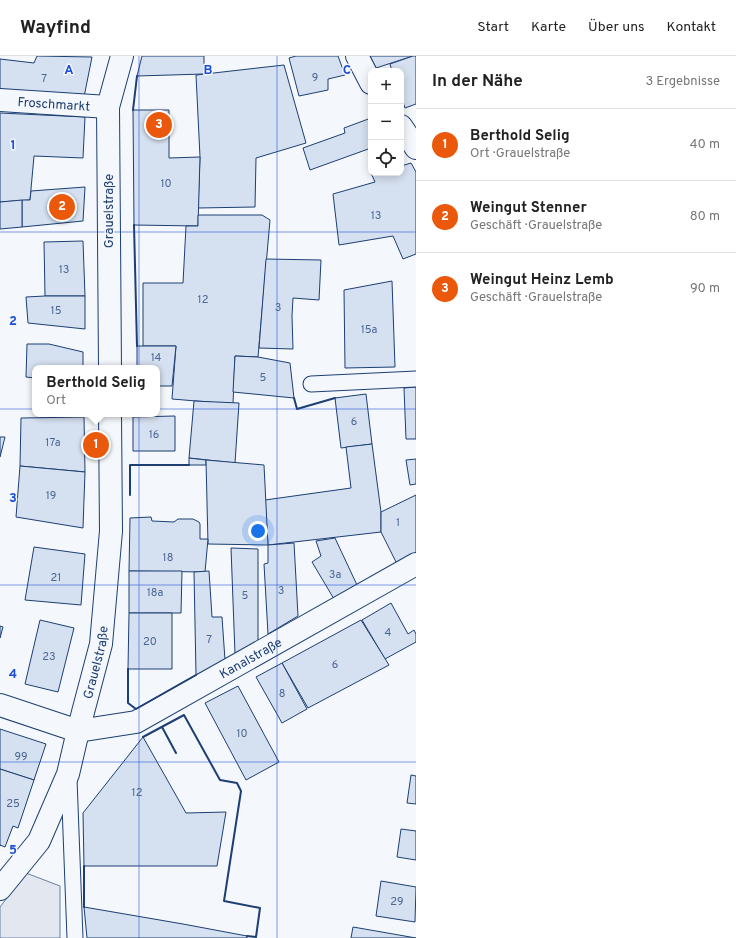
<!DOCTYPE html>
<html lang="de">
<head>
<meta charset="utf-8">
<style>
	body { margin:0; font-family:Overpass,sans-serif; background:#f2f2f2; color:#222 }
	.controls { position:absolute; right:12px; top:12px; display:grid; overflow:hidden; border-radius:8px; box-shadow:0 2px 10px #0003 }
	.controls button { width:36px; height:36px; display:grid; place-items:center; padding:0; border:0; border-bottom:1px solid #e0e0e0; background:#fff; color:#222; font:20px sans-serif }
	.you { position:absolute; left:258px; top:475px; width:14px; height:14px; margin:-10px; border:3px solid #fff; border-radius:50%; background:#1a73e8; box-shadow:0 0 0 6px #1a73e833 }
	.badge { display:grid; place-items:center; width:26px; height:26px; border-radius:50%; background:#ea580c; color:#fff; font-size:13px; font-weight:700 }
	.pin { position:absolute; translate:-50% -50%; border:2px solid #fff; box-shadow:0 1px 4px #0006 }
	.popup { position:absolute; left:32px; top:309px; width:128px; height:52px; box-sizing:border-box; display:grid; place-content:center; border-radius:8px; background:#fff; filter:drop-shadow(0 1px 3px #0005); font-size:13px; white-space:nowrap; color:#767676 }
	.popup b { font-size:15px; color:#222 }
	.popup::after { content:''; position:absolute; left:50%; top:100%; margin-left:-8px; border:8px solid transparent; border-top-color:#fff }
	.list { margin:0; padding:0; list-style:none }
	h2 { display:flex; justify-content:space-between; align-items:center; height:52px; margin:0; padding:0 16px; font-size:17px }
	h2 small { font-size:13px; font-weight:400; color:#767676 }
	.list li { display:grid; grid-template-columns:26px 1fr auto; gap:12px; align-items:center; box-sizing:border-box; height:72px; padding:0 16px; border-top:1px solid #e0e0e0 }
	.list b { display:block; font-size:15px; white-space:nowrap }
	.list p { margin:0; font-size:13px; white-space:nowrap; color:#767676 }
	.list em { font-size:13px; font-style:normal; color:#767676 }
	.icon { flex:none; width:22px; height:22px; fill:none; stroke:currentColor; stroke-width:2; stroke-linecap:round; stroke-linejoin:round }
	.map { position:relative; flex:none; width:416px; height:882px; overflow:hidden }
	header { display:flex; align-items:center; gap:24px; box-sizing:border-box; height:56px; padding:0 20px; background:#fff; border-bottom:1px solid #e0e0e0 }
	header strong { font-size:19px }
	nav { display:flex; gap:22px; margin-inline-start:auto; font-size:14px }
	main { display:flex }
	aside { flex:1; background:#fff }
	.map>svg:first-child { display:block }
	.parking { fill:#e3e8f0; stroke:#687fa3 }
	.building { fill:#d5e0f0; stroke:#1d3f73 }
	.lines { fill:none; stroke-linecap:round; stroke-linejoin:round }
	.lane-casing { stroke:#1d3f73; stroke-width:17 }
	.street-casing { stroke:#1d3f73; stroke-width:24 }
	.lane { stroke:#f4f7fb; stroke-width:15 }
	.street { stroke:#f4f7fb; stroke-width:22 }
	.wall { stroke:#1d3f73; stroke-width:2 }
	.grid { fill:none; stroke:#1d4ed8; stroke-width:1; stroke-opacity:0.55 }
	.labels { text-anchor:middle; stroke-width:3; stroke-linejoin:round; paint-order:stroke }
	.number-label { font-size:11px; fill:#4b6792 }
	.street-label { font-size:13px; fill:#1d3f73; stroke:#f4f7fb }
	.grid-label { font-size:13px; text-anchor:middle; font-weight:bold; fill:#1d4ed8; stroke:#f4f7fb; stroke-width:3; stroke-linejoin:round; paint-order:stroke }
</style>
</head>
<body>
<header>
<strong>Wayfind</strong>
<nav><a>Start</a><a>Karte</a><a>Über uns</a><a>Kontakt</a></nav>
</header>
<main>
<div class="map">
<svg width="416" height="882" viewBox="0 0 416 882">
	<rect width="100%" height="100%" fill="#f4f7fb"/>
	<!-- parking -->
	<polygon class="parking" points="26,817 60,830 60,882 0,882 0,851"/>
	<!-- building -->
	<g class="building">
		<polygon points="37,0 92,1 84,41 0,36 0,3 34,7"/>
		<polygon points="142,0 204,0 204,18 137,20"/>
		<polygon points="296,0 338,0 345,19 328,23 328,34 299,40 289,2"/>
		<polygon points="370,0 413,0 376,12"/>
		<polygon points="413,0 416,0 416,48 405,52 401,41 401,15 392,15 390,8"/>
		<polygon points="284,9 306,87 256,102 255,151 198,152 200,101 196,19"/>
		<polygon points="133,54 169,54 169,102 200,101 198,170 134,169"/>
		<polygon points="0,57 85,61 83,102 34,100 30,144 0,146"/>
		<polygon points="371,62 371,92 310,114 303,92 345,77 344,72"/>
		<polygon points="411,107 416,116 416,198 403,203 393,180 339,189 333,138 375,126 371,117 401,117 401,110"/>
		<polygon points="85,131 83,165 22,171 22,144 30,144 31,135"/>
		<polygon points="22,144 22,171 0,173 0,146"/>
		<polygon points="198,159 262,159 270,164 258,301 235,300 233,348 172,343 176,290 143,290 143,227 183,227 186,170 198,170"/>
		<polygon points="83,185 85,240 45,240 44,186"/>
		<polygon points="266,203 321,204 319,244 293,242 292,260 293,293 259,292"/>
		<polygon points="392,225 395,311 345,312 344,234"/>
		<polygon points="45,240 85,240 85,273 28,267 26,241"/>
		<polygon points="27,288 49,288 83,296 83,312 35,312 35,322 26,321"/>
		<polygon points="137,290 176,290 172,330 157,330 157,312 137,312"/>
		<polygon points="235,300 258,301 290,307 294,342 233,336"/>
		<polygon points="416,331 416,383 406,383 404,332"/>
		<polygon points="366,338 372,388 341,392 335,342"/>
		<polygon points="194,345 239,347 235,407 189,402"/>
		<polygon points="175,360 175,395 133,395 133,361"/>
		<polygon points="84,361 85,416 20,410 21,362"/>
		<polygon points="0,381 5,381 0,401"/>
		<polygon points="372,388 381,456 381,476 268,489 265,444 351,432 346,391"/>
		<polygon points="189,402 206,404 206,409 189,409"/>
		<polygon points="416,403 416,428 410,429 406,404"/>
		<polygon points="206,404 264,409 268,489 208,488"/>
		<polygon points="20,410 85,416 83,472 16,461"/>
		<polygon points="416,439 416,498 398,510 381,476 381,456"/>
		<polygon points="151,461 152,465 174,466 178,463 193,463 199,466 200,468 200,483 208,483 205,516 129,515 130,462"/>
		<polygon points="335,482 357,529 334,543 312,506 321,500 316,485"/>
		<polygon points="294,487 298,560 268,578 264,508 268,507 268,489"/>
		<polygon points="34,491 85,498 81,549 25,544"/>
		<polygon points="231,492 258,493 258,586 235,598"/>
		<polygon points="129,515 182,515 181,557 129,557"/>
		<polygon points="209,515 212,561 222,561 225,604 196,619 194,516"/>
		<polygon points="391,547 408,578 414,574 416,578 416,586 385,603 362,564"/>
		<polygon points="129,557 172,557 172,613 128,613"/>
		<polygon points="40,564 74,572 58,636 25,628"/>
		<polygon points="361,564 389,609 308,652 282,607"/>
		<polygon points="0,570 3,571 0,582"/>
		<polygon points="282,607 307,653 282,667 256,621"/>
		<polygon points="238,630 279,706 246,724 205,647"/>
		<polygon points="0,673 46,688 34,724 0,713"/>
		<polygon points="143,681 186,757 226,756 217,810 84,810 83,757"/>
		<polygon points="0,713 34,724 18,772 13,770 5,791 0,789 0,790"/>
		<polygon points="411,719 416,720 416,748 407,747"/>
		<polygon points="401,773 416,775 416,804 397,801"/>
		<polygon points="381,825 416,831 415,866 376,860"/>
		<polygon points="84,851 183,868 247,880 247,882 87,882"/>
		<polygon points="353,871 416,882 351,882"/>
	</g>
	<g class="lines">
		<defs>
			<g id="lane">
				<polyline points="311,328 416,323"/>
				<polyline points="69,723 75,882"/>
			</g>
			<g id="street">
				<polyline points="357,0 371,27"/>
				<path id="s1" d="M 0,44 L 108,51"/>
				<polyline points="401,70 416,92"/>
				<polyline points="110,312 108,51 122,0"/>
				<path id="s2" d="M 0,649 L 78,675 L 136,666 L 416,508"/>
				<path id="s3" d="M 0,833 L 39,785 L 68,718 L 78,675 L 101,588 L 111,475 L 110,358"/>
			</g>
		</defs>
		<!-- lane casing -->
		<use href="#lane" class="lane-casing"/>
		<!-- street casing -->
		<use href="#street" class="street-casing"/>
		<!-- lane -->
		<use href="#lane" class="lane"/>
		<!-- street -->
		<use href="#street" class="street"/>
		<!-- wall -->
		<g class="wall">
			<polyline points="133,54 137,20"/>
			<polyline points="134,169 137,290"/>
			<polyline points="294,342 297,353 335,342"/>
			<polyline points="130,439 130,409 189,409"/>
			<polyline points="128,613 128,647 136,653 196,619"/>
			<polyline points="162,671 176,697"/>
			<polyline points="143,681 184,659 220,724 237,727 241,735 224,845 260,852 256,881 247,880"/>
			<polyline points="84,810 84,851"/>
		</g>
	</g>
	<!-- grid -->
	<path class="grid" d="M 139,0 L 139,882M 277,0 L 277,882M 0,176 L 416,176M 0,353 L 416,353M 0,529 L 416,529M 0,706 L 416,706"/>
	<g class="labels">
		<!-- number labels -->
		<g class="number-label">
			<text x="315" y="25">9</text>
			<text x="44" y="26">7</text>
			<text x="166" y="131">10</text>
			<text x="376" y="163">13</text>
			<text x="64" y="217">13</text>
			<text x="203" y="247">12</text>
			<text x="278" y="255">3</text>
			<text x="56" y="258">15</text>
			<text x="369" y="277">15a</text>
			<text x="156" y="305">14</text>
			<text x="263" y="325">5</text>
			<text x="354" y="369">6</text>
			<text x="154" y="382">16</text>
			<text x="53" y="390">17a</text>
			<text x="51" y="443">19</text>
			<text x="398" y="470">1</text>
			<text x="168" y="505">18</text>
			<text x="335" y="522">3a</text>
			<text x="56" y="525">21</text>
			<text x="281" y="538">3</text>
			<text x="155" y="540">18a</text>
			<text x="245" y="543">5</text>
			<text x="388" y="580">4</text>
			<text x="209" y="587">7</text>
			<text x="150" y="589">20</text>
			<text x="49" y="604">23</text>
			<text x="335" y="612">6</text>
			<text x="282" y="641">8</text>
			<text x="242" y="681">10</text>
			<text x="21" y="704">99</text>
			<text x="137" y="740">12</text>
			<text x="13" y="751">25</text>
			<text x="397" y="849">29</text>
		</g>
		<!-- street labels -->
		<g class="street-label">
			<text dy="5" stroke="none"><textPath href="#s1" startOffset="54">Froschmarkt</textPath></text>
			<text transform="translate(108 155) rotate(-90)" y="5">Grauelstraße</text>
			<text dy="5" stroke="none"><textPath href="#s2" startOffset="272">Kanalstraße</textPath></text>
			<text dy="5" stroke="none"><textPath href="#s3" startOffset="250">Grauelstraße</textPath></text>
		</g>
	</g>
	<g class="grid-label">
		<text x="69" y="18">A</text>
		<text x="208" y="18">B</text>
		<text x="347" y="18">C</text>
		<text x="13" y="93">1</text>
		<text x="13" y="269">2</text>
		<text x="13" y="446">3</text>
		<text x="13" y="622">4</text>
		<text x="13" y="798">5</text>
	</g>
</svg>
<div class="controls">
<button>+</button>
<button>−</button>
<button><svg class="icon" aria-label="locate" viewBox="0 0 24 24"><circle cx="12" cy="12" r="6"/><path d="M12 2v4M12 18v4M2 12h4M18 12h4"/></svg></button>
</div>
<div class="you"></div>
<div class="pin badge" style="left:96px;top:389px">1</div>
<div class="popup"><b>Berthold Selig</b>Ort</div>
<div class="pin badge" style="left:62px;top:151px">2</div>
<div class="pin badge" style="left:159px;top:69px">3</div>
</div>
<aside>
<h2>In der Nähe<small>3 Ergebnisse</small></h2>
<ul class="list">
<li><span class="badge">1</span><div><b>Berthold Selig</b><p>Ort · Grauelstraße</p></div><em>40 m</em></li>
<li><span class="badge">2</span><div><b>Weingut Stenner</b><p>Geschäft · Grauelstraße</p></div><em>80 m</em></li>
<li><span class="badge">3</span><div><b>Weingut Heinz Lemb</b><p>Geschäft · Grauelstraße</p></div><em>90 m</em></li>
</ul>
</aside>
</main>
</body>
</html>
